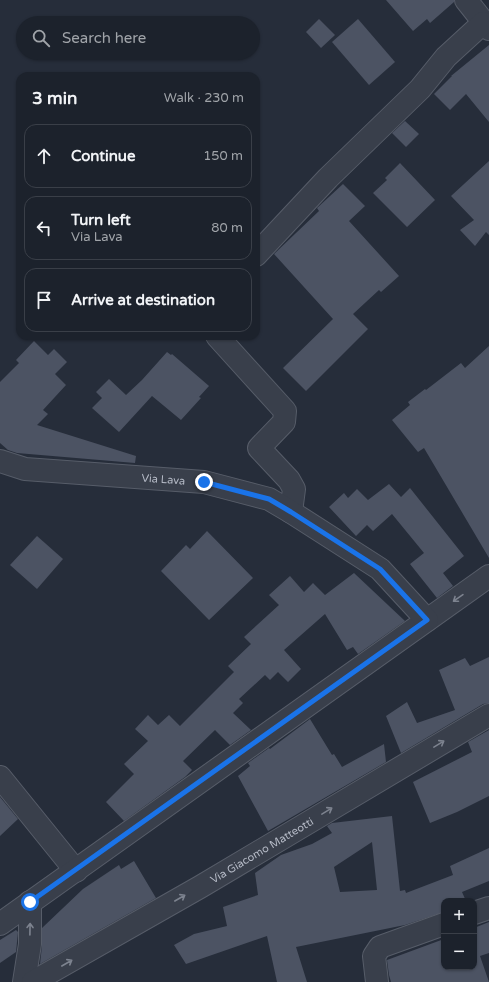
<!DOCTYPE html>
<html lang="en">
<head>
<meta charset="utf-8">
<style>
	body { margin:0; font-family:"Varela Round",sans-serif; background:#252a34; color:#f1f3f6 }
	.controls { position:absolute; right:12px; bottom:12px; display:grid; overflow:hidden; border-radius:8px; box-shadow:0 1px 3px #0004 }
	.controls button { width:36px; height:36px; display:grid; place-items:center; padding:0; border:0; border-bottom:1px solid #3a3f48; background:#1c222c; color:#f1f3f6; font:20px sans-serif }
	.stop { position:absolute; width:12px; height:12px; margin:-9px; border:3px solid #1a73e8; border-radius:50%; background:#fff }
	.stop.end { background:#1a73e8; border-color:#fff; box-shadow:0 1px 4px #0008 }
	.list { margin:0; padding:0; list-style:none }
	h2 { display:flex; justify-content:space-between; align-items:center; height:52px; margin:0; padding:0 16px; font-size:17px }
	h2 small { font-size:13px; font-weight:400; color:#a0a4a9 }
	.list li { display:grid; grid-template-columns:26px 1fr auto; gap:12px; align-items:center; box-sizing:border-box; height:64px; margin:0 8px 8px; padding:0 8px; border:1px solid #3a3f48; border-radius:12px }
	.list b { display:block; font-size:15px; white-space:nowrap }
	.list p { margin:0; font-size:13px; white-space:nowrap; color:#a0a4a9 }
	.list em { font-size:13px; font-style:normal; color:#a0a4a9 }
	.icon { flex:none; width:22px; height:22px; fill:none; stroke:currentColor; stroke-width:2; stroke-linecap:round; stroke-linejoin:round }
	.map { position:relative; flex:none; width:489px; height:982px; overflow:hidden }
	.search { position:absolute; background:#1c222c; box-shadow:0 1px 3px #0004; left:16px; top:16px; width:244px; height:44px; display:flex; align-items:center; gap:10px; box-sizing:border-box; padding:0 14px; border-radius:22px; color:#a0a4a9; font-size:15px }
	.panel { position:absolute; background:#1c222c; box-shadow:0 1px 3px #0004; left:16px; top:72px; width:244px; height:268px; border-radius:12px }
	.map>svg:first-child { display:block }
	.building { fill:#4c5363; fill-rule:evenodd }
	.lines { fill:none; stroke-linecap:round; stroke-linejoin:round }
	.minor-casing { stroke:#575d69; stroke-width:24 }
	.tertiary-casing { stroke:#575d69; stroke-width:24 }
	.minor { stroke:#393f4b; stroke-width:22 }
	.tertiary { stroke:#393f4b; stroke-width:22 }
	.oneway { stroke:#7d838f }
	.route { stroke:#1a73e8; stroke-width:5 }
	.labels { text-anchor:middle; stroke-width:3.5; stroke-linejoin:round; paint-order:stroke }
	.street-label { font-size:11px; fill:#b5bac6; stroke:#1e2430 }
</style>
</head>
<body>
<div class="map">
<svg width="489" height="982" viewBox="0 0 489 982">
	<rect width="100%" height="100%" fill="#262d3a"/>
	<!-- building -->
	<g class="building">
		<polygon points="386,0 454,0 454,2 430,23 427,19 413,31"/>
		<polygon points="319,19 335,35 321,48 306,32"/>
		<polygon points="358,19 395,62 369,85 332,42"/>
		<polygon points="489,45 489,122 466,94 450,110 434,94 452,76 451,76"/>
		<polygon points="405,121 419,134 406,147 392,133"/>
		<polygon points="489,161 489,235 486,232 475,246 460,230 474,220 451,196"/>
		<polygon points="400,163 435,200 407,227 373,193 387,180 385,178"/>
		<polygon points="343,184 365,206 349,221 399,276 381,292 379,290 353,314 368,329 306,391 283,368 333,319 274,254 319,211 317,208"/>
		<polygon points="34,341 48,355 54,349 67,362 55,374 66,385 43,410 48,414 37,425 136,456 135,463 17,453 8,450 0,443 0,382 19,363 16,360"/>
		<polygon points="489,346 489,558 424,448 418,452 392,420 410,405 408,402 425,389 426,390 461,363 465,368"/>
		<polygon points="167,352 171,355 172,354 209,386 199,397 201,398 181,420 152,396 119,432 92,408 102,398 96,392 109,379 126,395 142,380"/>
		<polygon points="389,484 401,497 410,488 464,556 443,573 453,586 437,598 410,564 424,553 392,514 373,531 367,525 356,536 329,507 344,493 348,498 357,489 368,500"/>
		<polygon points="207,531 253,578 209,620 161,571 186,545 190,549"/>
		<polygon points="37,536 63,559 37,589 10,565"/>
		<polygon points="354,573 405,621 358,654 353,647 347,650 325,614 284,650 301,669 288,682 278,672 270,680 265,675 239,699 243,703 233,713 251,730 230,745 215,730 183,761 192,770 185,777 124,821 106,802 134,774 124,764 148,741 135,729 148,715 158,725 169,715 180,726 234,672 228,666 251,644 244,637 279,605 269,595 290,576 304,592 313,583 325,595"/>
		<polygon points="489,657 489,703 483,704 401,753 386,716 407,702 417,723 455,710 439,670 465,658 470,666"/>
		<polygon points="310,719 332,755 334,754 342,767 384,744 386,762 268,831 238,776 250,766 248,763 269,748 270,749"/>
		<polygon points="489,730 489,796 457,812 430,823 413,782 472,752 468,742"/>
		<polygon points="0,797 18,819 0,836"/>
		<path d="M 392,816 L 400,891 L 405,890 L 406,893 L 453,875 L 450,866 L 489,848 L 489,881 L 462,892 L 466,901 L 444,901 L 444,912 L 405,925 L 296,947 L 307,982 L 277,982 L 267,936 L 186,964 L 174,945 L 194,934 L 227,926 L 223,907 L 258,895 L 255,873 L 281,855 L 312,844 L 332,833 L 327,826 L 332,823 ZM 372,842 L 377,890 L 340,892 L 334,867 Z"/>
		<polygon points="134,861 156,898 40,964 42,946 42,928 83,889 119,865 121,869"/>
		<polygon points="489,922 489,953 480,956 489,982 391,982 389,975 387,960 444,939 444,967 474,967 474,928"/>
		<polygon points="16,930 18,932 16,952 0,963 0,940"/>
	</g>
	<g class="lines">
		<defs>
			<g id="minor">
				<polyline points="466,0 489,29"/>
				<polyline points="256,255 328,178 420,89 446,57 483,23"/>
				<polyline points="217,336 285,411 284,422 259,448 289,480 294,489 291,512"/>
				<polyline points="0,777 76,871"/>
				<polyline points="474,913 489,908"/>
				<polyline points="0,924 489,576"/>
				<polyline points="24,982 30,944 30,902"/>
				<path id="s1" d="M 33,982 L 200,887 L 489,715"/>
				<polyline points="377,982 374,956 380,947 444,924"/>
			</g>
			<g id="tertiary">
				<path id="s2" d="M 0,461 L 25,469 L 204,482 L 269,499 L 291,512 L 380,569 L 427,620"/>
			</g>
		</defs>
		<!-- minor casing -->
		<use href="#minor" class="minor-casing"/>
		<!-- tertiary casing -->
		<use href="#tertiary" class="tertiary-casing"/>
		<!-- minor -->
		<use href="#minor" class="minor"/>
		<!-- tertiary -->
		<use href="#tertiary" class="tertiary"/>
	</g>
	<!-- one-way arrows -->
	<defs><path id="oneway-shaft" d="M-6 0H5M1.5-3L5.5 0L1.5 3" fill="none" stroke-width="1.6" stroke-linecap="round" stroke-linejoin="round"/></defs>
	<g class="oneway">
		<use href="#oneway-shaft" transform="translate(458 598) rotate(145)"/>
		<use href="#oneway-shaft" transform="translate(439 744) rotate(-31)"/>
		<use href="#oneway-shaft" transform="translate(327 811) rotate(-31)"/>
		<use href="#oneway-shaft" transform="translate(180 898) rotate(-30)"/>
		<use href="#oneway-shaft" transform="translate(30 929) rotate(-89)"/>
		<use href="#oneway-shaft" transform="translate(67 963) rotate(-30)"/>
	</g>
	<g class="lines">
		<!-- route -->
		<polyline class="route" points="30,902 427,620 380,569 291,512 269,499 204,482"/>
	</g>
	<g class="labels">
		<!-- street labels -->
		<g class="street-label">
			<text dy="4" stroke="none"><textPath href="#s2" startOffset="165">Via Lava</textPath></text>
			<text dy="4" stroke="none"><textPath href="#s1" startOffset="264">Via Giacomo Matteotti</textPath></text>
		</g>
	</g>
</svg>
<div class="controls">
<button>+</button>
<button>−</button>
</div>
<div class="stop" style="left:30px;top:902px"></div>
<div class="stop end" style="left:204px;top:482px"></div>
<div class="search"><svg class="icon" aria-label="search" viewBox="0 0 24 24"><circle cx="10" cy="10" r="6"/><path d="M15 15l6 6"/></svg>Search here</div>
<section class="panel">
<h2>3 min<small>Walk · 230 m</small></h2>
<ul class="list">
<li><svg class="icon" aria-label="ahead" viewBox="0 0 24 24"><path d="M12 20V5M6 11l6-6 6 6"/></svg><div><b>Continue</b></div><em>150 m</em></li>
<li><svg class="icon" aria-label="left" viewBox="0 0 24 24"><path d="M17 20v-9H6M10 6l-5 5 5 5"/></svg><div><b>Turn left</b><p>Via Lava</p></div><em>80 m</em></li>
<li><svg class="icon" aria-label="arrive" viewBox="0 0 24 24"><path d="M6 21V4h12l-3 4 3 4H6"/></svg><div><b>Arrive at destination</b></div></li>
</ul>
</section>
</div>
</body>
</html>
